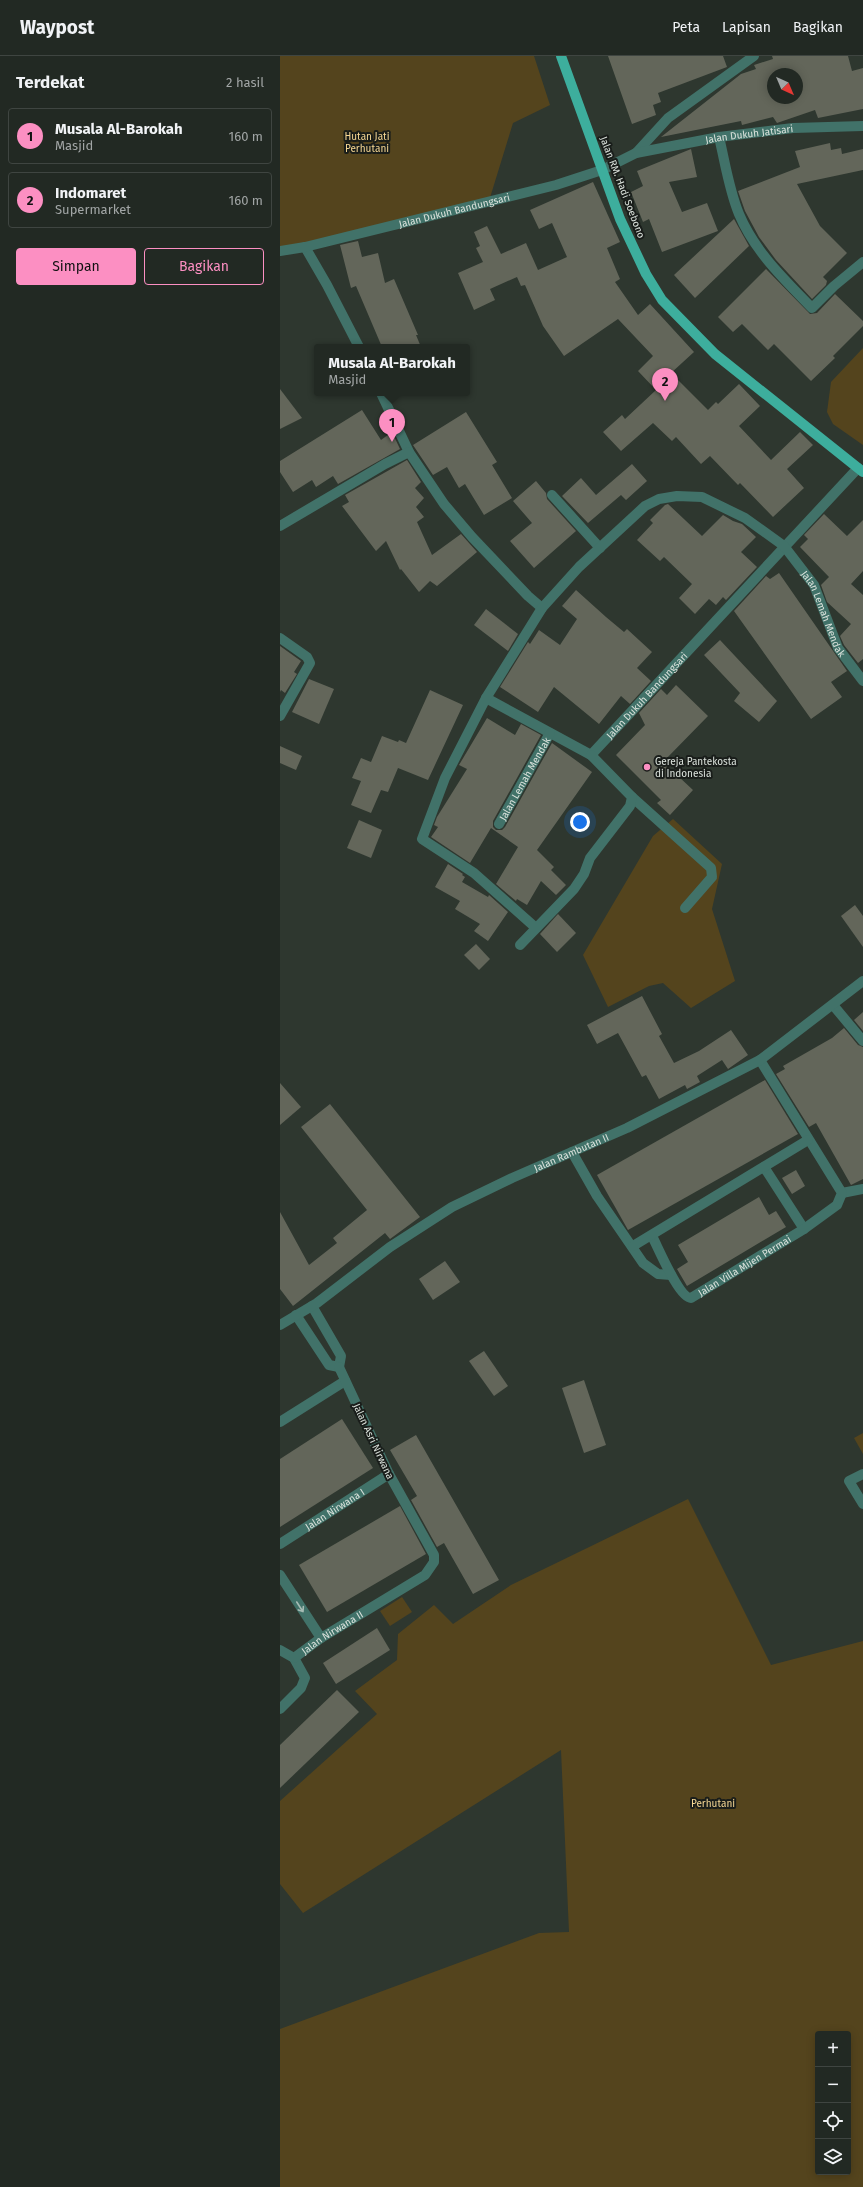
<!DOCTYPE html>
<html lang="id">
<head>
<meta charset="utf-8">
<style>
	body { margin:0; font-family:"Fira Sans",sans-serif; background:#2e3530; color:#f1f3f6 }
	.controls { position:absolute; right:12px; bottom:12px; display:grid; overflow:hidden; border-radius:4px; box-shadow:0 2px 10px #0003 }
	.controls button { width:36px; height:36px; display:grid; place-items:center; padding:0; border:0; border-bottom:1px solid #3f4541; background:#222923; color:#f1f3f6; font:20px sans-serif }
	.compass { position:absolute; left:487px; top:12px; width:36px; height:36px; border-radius:50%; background:#222923; box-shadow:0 2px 10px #0003; rotate:136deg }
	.you { position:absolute; left:300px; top:766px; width:14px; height:14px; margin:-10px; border:3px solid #fff; border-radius:50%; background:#1a73e8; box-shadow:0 0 0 6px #1a73e833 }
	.badge { display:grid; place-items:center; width:26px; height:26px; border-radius:50%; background:#fc8fc2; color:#111; font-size:13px; font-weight:700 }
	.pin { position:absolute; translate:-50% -33px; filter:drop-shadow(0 1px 2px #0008) }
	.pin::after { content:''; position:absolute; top:21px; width:14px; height:12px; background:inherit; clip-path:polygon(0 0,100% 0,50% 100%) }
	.popup { position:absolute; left:34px; top:288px; width:156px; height:52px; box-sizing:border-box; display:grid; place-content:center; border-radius:4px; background:#222923; filter:drop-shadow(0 1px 3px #0005); font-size:13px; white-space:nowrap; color:#a2a6a6 }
	.popup b { font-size:15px; color:#f1f3f6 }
	.popup::after { content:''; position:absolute; left:50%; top:100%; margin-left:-8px; border:8px solid transparent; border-top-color:#222923 }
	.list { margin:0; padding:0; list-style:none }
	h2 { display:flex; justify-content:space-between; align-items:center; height:52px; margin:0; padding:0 16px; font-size:17px }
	h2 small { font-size:13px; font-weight:400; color:#a2a6a6 }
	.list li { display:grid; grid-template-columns:26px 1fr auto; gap:12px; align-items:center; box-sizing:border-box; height:56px; margin:0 8px 8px; padding:0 8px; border:1px solid #3f4541; border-radius:4px }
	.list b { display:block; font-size:15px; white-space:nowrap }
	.list p { margin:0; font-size:13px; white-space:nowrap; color:#a2a6a6 }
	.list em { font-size:13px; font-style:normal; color:#a2a6a6 }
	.actions { display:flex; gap:8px; padding:12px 16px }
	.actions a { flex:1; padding:9px 0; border:1px solid #fc8fc2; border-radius:4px; text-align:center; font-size:14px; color:#fc8fc2 }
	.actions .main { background:#fc8fc2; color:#111 }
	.icon { flex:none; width:22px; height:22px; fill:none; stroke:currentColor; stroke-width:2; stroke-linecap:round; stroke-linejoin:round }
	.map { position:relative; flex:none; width:583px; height:2131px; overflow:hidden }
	header { display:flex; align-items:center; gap:24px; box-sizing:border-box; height:56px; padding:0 20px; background:#222923; border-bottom:1px solid #3f4541 }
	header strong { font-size:19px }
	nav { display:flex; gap:22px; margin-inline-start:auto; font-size:14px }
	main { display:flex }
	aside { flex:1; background:#222923 }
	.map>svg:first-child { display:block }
	.green { fill:#54441d; fill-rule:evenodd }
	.building { fill:#63665a; fill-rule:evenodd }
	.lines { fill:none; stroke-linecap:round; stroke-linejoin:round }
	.minor { stroke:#417269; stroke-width:10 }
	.primary { stroke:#3dae9d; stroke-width:10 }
	.oneway { stroke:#a6bbb4 }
	.poi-dot { fill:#fc8fc2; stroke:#191d1a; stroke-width:1.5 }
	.labels { text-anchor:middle; stroke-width:4; stroke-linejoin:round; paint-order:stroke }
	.street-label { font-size:10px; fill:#dce3dd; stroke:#191d1a }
	.park-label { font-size:10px; fill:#f8d995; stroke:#191d1a }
	.poi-label { font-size:10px; fill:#dce3dd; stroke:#191d1a; text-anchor:start }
</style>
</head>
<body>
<header>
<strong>Waypost</strong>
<nav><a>Peta</a><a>Lapisan</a><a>Bagikan</a></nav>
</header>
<main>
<aside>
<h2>Terdekat<small>2 hasil</small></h2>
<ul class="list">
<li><span class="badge">1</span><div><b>Musala Al-Barokah</b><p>Masjid</p></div><em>160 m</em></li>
<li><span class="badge">2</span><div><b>Indomaret</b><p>Supermarket</p></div><em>160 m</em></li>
</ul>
<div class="actions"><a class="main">Simpan</a><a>Bagikan</a></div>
</aside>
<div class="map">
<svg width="583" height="2131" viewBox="0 0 583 2131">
	<rect width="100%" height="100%" fill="#2e372f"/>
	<!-- green -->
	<g class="green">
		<polygon points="0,0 254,0 270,49 233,67 209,145 0,196"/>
		<polygon points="583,292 583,389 553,368 547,356 551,326"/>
		<polygon points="393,763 442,808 432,853 455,925 411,952 383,927 369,930 328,951 303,899 373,780"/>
		<polygon points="583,1377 583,1398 574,1382"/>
		<path d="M 408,1443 L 491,1609 L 583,1585 L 583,2131 L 0,2131 L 0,1973 L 259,1877 L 289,1876 L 281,1694 L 23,1857 L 0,1828 L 0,1745 L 97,1658 L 75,1635 L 117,1604 L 118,1578 L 154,1549 L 173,1568 L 231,1529 ZM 538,1978 L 568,1978 L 568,2116 L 538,2116 Z"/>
		<polygon points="122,1541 132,1556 110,1570 100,1555"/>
	</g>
	<!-- building -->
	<g class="building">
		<polygon points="328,0 443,0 447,11 378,37 381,46 373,49 376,59 352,68"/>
		<path d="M 492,0 L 568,0 L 572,15 L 583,12 L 583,53 L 538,62 L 535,54 L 497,67 L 493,61 L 462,69 L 461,65 L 381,81 L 461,18 L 476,13 L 474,9 L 493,3 ZM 493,18 L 517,18 L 517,42 L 493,42 Z"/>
		<polygon points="550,87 551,94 561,92 562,98 583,93 583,114 517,128 540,170 567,197 543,221 547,225 546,229 532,243 496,204 479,181 465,155 458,135 520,111 515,95"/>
		<polygon points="411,93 417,121 389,126 402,156 427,147 438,175 382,196 369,163 363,166 351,136 363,130 357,115"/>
		<polygon points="313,126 340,186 327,192 340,223 335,226 358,259 370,248 414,296 391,317 428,354 436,346 438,348 459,328 480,350 459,370 491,404 520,376 533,389 507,413 524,432 493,461 460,427 458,429 430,400 421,408 396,381 392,385 373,367 341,395 323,376 342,359 345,363 376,334 358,315 373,300 338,263 284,300 263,270 245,229 241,230 237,221 210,233 215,244 194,254 178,217 203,206 196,192 200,190 194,176 207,170 221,198 246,187 258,214 287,201 272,167 259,173 250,154"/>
		<polygon points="454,163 469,190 415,242 394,219"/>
		<polygon points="78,185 82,201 98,197 105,227 114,223 138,279 136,279 141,291 102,291 76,230 71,232 60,189"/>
		<polygon points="486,213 530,258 537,257 555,238 583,265 583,270 553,300 555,302 531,325 494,288 488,294 462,268 453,276 438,261"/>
		<polygon points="0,333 22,362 0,373"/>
		<polygon points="82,354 101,384 112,376 120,393 58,428 53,420 36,431 32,424 13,436 0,416 0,405"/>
		<polygon points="186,356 217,406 212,409 232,442 204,459 185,428 179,432 167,411 153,419 133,389"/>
		<polygon points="127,404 141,426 135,432 144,442 136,451 144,461 137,466 152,499 181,478 197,496 157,530 150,525 139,536 121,513 120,514 106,485 96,495 62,450 69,446 65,439"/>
		<polygon points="352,408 367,425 346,444 341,439 308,467 282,440 301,422 316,439"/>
		<polygon points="256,425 266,437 267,443 296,475 254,512 230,485 252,467 233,445"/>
		<polygon points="388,448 422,480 443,459 453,465 462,468 476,481 461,496 477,511 446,544 443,541 436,549 429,543 415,558 399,542 412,528 384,501 380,505 357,484 373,467 370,464 385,449"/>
		<polygon points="544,458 567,480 583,464 583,515 571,528 583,539 583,603 578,607 564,589 560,580 571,568 547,546 541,529 549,521 520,491 528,483 524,479"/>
		<polygon points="499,517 567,615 551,626 562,641 531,663 454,555 486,520 490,523"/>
		<polygon points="296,534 326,561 344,576 347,573 372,596 357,612 371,625 350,648 341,640 319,668 274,631 258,656 220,631 248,586 250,588 259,574 280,589 297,563 282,550"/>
		<polygon points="206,553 238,578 228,595 194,569"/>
		<polygon points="440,584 497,645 479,666 454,645 460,637 424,599"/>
		<polygon points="0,590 21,605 14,616 17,618 5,637 1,634 0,636"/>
		<polygon points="29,623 54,633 39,668 12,656"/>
		<polygon points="396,629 428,660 383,706 413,734 390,759 377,747 381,744 336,699 365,669 359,657 381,633 387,639"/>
		<polygon points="150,634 183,649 148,724 118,712 108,736 101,734 91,757 71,749 81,725 72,722 81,702 91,706 102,680 118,686 119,684 126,687"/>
		<polygon points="207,662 235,679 241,668 261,679 213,765 213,771 216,774 222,774 225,771 272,687 312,716 257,794 274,811 271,814 286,829 276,839 261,825 247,849 237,843 236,845 216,828 238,791 211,772 190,807 151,781 158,771 154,769 157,761 187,713 179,709"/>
		<polygon points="0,690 22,700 16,714 0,707"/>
		<polygon points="79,764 102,774 91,802 67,792"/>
		<polygon points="168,808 183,818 182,819 185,821 182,826 208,841 209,839 228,856 208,885 194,875 200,868 175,853 180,845 155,831"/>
		<polygon points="575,849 583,860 583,891 561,860"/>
		<polygon points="278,858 296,877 277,896 260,878"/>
		<polygon points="196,888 210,903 199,914 184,899"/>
		<polygon points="362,940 382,978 379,980 394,1007 419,995 451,974 468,999 448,1013 442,1004 417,1020 420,1026 407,1033 405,1029 379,1043 366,1019 362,1021 338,977 317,988 307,969"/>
		<polygon points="583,956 583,975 574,964"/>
		<polygon points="564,972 578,989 583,991 583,1123 571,1129 536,1067 529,1071 496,1018 505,1013 503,1010 552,982"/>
		<polygon points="485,1024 518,1078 348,1174 317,1119"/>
		<polygon points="0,1027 21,1051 0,1069"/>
		<polygon points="50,1048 140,1161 110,1183 105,1177 13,1250 0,1233 0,1156 29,1209 57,1187 53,1182 87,1154 21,1071"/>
		<polygon points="516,1114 525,1130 512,1138 502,1122"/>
		<polygon points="479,1141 489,1159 496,1155 506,1171 407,1230 397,1213 408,1206 398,1189"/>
		<polygon points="165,1205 180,1226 153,1244 139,1223"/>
		<polygon points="204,1295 228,1330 214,1340 189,1305"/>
		<polygon points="304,1324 326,1389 304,1397 282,1332"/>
		<polygon points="62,1363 93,1412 0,1471 0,1403"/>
		<polygon points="136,1379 219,1524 193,1538 164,1487 157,1491 131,1444 137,1440 110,1394"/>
		<polygon points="120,1450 146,1498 47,1556 19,1509"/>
		<polygon points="97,1572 110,1594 56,1628 43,1607"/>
		<polygon points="57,1634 79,1656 0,1732 0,1689"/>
	</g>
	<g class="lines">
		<!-- minor -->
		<g class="minor">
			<path d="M 439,81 C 445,106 449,134 459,158 C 475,196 504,223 532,252 L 554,230 L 583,206"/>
			<polyline points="356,97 388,62 474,0"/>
			<polyline points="25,191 47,229 79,291"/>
			<path id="s1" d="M 0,195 L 25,191 L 276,129 L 322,114 L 356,97 L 439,81 L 513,72 L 583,70"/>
			<polyline points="101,337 129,396 164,448 192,481 248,540 262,552"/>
			<polyline points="272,439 320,492"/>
			<polyline points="0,470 105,408 129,396"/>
			<polyline points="0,582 27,601 30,607 0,660"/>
			<path id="s2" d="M 206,642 L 311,699 L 578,412"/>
			<polyline points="352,741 431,812 432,821 405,852"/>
			<path id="s3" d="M 219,768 L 270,677"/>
			<path id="s4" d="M 256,872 L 194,817 L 142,783 L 165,722 L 206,642 L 262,552 L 299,511 L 365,450 L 379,443 L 397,440 L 422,441 L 465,462 L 504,490 L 534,529 L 558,592 L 583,625"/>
			<polyline points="240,889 294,833 304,818 310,802 350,750 352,741 311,699"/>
			<polyline points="553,949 583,985"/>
			<polyline points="292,1096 317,1140 363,1207 378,1218 391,1219"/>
			<polyline points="484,1111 524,1173"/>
			<polyline points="562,1137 583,1133"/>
			<path id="s5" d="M 372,1180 C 378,1191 399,1242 411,1242 L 524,1173 L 557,1149 L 562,1137 L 480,1004"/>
			<polyline points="353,1190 528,1084"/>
			<polyline points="32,1250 61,1300 59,1311"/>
			<polyline points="16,1259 49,1309 59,1311"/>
			<path id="s6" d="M 0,1269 L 37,1247 L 110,1191 L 172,1151 L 232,1122 L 347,1072 L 480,1004 L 583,925"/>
			<polyline points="0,1366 65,1325"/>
			<polyline points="583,1418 569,1425 583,1448"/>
			<path id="s7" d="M 0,1488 L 109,1418"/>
			<polyline points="0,1519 41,1582"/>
			<polyline points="0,1594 14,1602 25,1622 21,1632 0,1653"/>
			<path id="s8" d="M 14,1602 L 41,1582 L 145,1519 L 154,1506 L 154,1499 L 109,1418 L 59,1311"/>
		</g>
		<!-- primary -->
		<polyline class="primary" points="281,0 340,163 366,218 382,244 435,298 583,416"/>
	</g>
	<!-- one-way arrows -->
	<defs><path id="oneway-shaft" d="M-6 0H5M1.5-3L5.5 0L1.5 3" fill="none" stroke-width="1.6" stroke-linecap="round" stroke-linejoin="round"/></defs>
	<use class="oneway" href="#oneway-shaft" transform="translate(20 1551) rotate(57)"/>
	<!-- markers -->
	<circle class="poi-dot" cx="367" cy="711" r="4"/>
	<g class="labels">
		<!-- street labels -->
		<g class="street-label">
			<text dy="4" stroke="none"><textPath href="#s1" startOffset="485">Jalan Dukuh Jatisari</textPath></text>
			<text transform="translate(343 131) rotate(69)" y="4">Jalan RM. Hadi Soebono</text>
			<text dy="4" stroke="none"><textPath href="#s1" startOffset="179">Jalan Dukuh Bandungsari</textPath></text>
			<text dy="4" stroke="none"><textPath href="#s4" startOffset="785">Jalan Lemah Mendak</textPath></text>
			<text dy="4" stroke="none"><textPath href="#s2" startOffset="201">Jalan Dukuh Bandungsari</textPath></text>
			<text dy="4" stroke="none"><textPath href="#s3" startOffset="52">Jalan Lemah Mendak</textPath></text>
			<text dy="4" stroke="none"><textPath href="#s6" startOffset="340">Jalan Rambutan II</textPath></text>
			<text dy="4" stroke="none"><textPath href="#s5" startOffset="137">Jalan Villa Mijen Permai</textPath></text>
			<text transform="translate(94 1385) rotate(65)" y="4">Jalan Asri Nirwana</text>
			<text dy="4" stroke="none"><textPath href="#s7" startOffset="65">Jalan Nirwana I</textPath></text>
			<text dy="4" stroke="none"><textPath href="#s8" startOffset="46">Jalan Nirwana II</textPath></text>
		</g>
		<!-- park labels -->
		<g class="park-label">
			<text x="87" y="84">Hutan Jati<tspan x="87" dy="12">Perhutani</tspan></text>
			<text x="433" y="1751">Perhutani</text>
		</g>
		<!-- poi labels -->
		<g class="poi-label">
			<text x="375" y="709">Gereja Pantekosta<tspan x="375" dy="12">di Indonesia</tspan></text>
		</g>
	</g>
</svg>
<div class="controls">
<button>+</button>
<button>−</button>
<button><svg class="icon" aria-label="locate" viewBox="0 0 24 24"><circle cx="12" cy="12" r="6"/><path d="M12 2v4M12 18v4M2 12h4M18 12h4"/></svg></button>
<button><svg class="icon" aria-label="layers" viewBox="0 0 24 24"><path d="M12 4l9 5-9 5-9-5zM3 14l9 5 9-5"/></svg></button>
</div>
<svg class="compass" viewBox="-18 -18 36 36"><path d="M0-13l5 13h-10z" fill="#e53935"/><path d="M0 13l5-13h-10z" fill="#a2a6a6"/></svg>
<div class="you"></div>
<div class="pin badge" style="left:112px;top:386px">1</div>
<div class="popup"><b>Musala Al-Barokah</b>Masjid</div>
<div class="pin badge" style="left:385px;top:345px">2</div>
</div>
</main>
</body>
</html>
